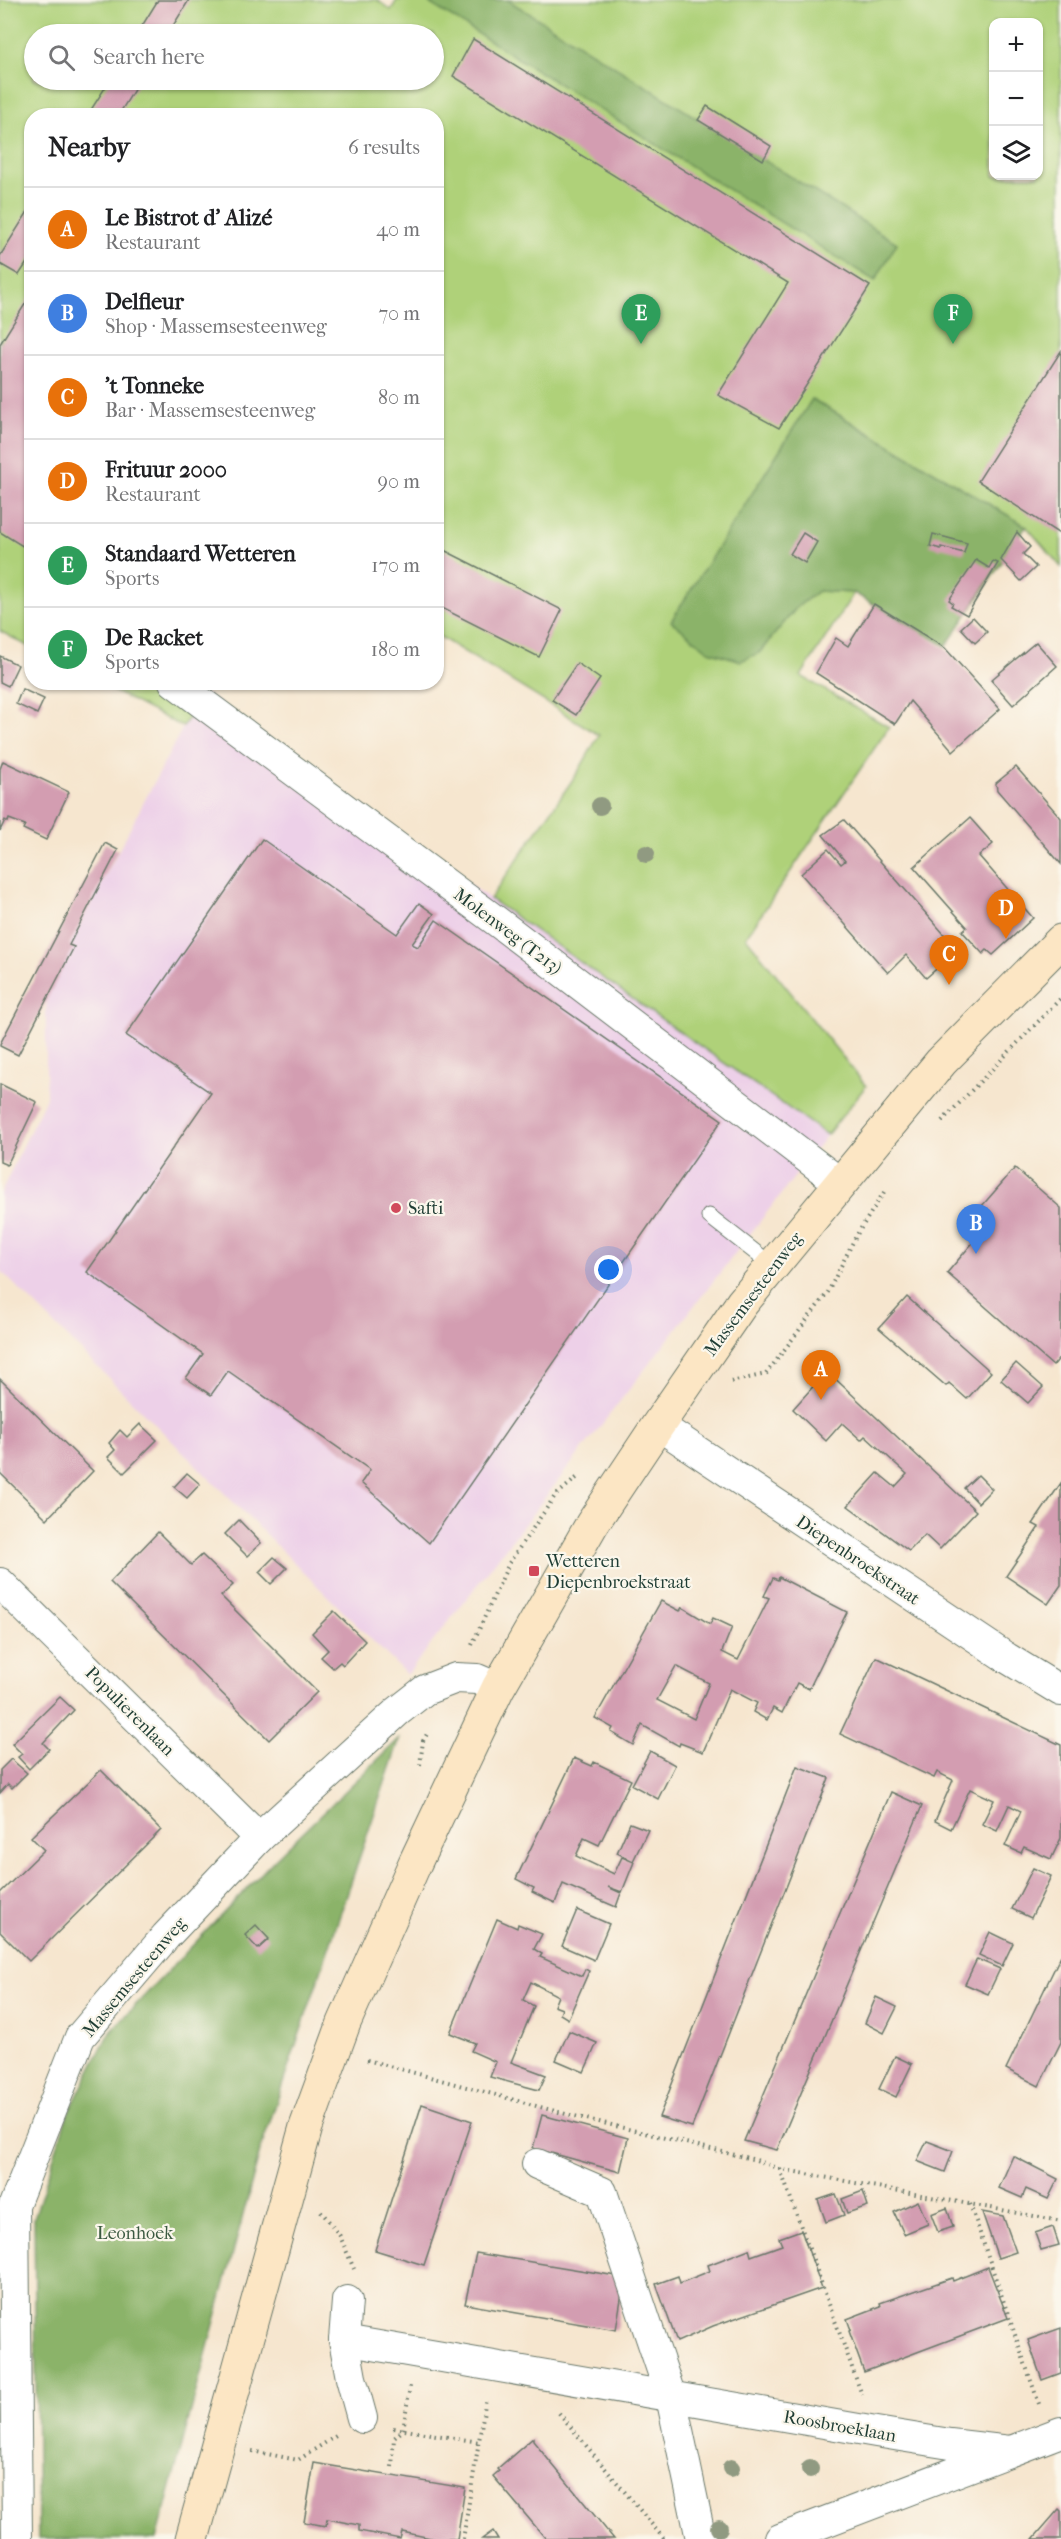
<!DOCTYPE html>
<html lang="en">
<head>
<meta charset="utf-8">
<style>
	body { margin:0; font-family:"IM FELL French Canon",serif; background:#f2f2f2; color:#202124 }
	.controls { position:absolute; right:18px; top:18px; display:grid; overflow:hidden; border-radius:12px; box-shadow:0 2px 4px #0004 }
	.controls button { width:54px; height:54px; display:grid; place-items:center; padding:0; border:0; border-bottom:2px solid #e0e0e0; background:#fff; color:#202124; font:30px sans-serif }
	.you { position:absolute; left:609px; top:1270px; width:21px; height:21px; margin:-15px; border:4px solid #fff; border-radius:50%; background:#1a73e8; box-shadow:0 0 0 9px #1a73e833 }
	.badge { display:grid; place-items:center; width:39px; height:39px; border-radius:50%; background:#db2777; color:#fff; font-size:20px; font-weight:700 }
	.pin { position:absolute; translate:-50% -50px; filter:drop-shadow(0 2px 3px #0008) }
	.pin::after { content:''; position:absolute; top:32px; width:21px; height:18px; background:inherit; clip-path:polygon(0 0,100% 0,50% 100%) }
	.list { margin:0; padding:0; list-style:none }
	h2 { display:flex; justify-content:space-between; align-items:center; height:78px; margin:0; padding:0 24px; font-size:26px }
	h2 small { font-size:20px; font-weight:400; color:#757577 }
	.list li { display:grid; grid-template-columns:39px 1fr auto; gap:18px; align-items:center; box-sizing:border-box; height:84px; padding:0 24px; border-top:2px solid #e0e0e0 }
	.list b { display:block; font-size:22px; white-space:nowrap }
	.list p { margin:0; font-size:20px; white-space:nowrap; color:#757577 }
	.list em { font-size:20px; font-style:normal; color:#757577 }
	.icon { flex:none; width:33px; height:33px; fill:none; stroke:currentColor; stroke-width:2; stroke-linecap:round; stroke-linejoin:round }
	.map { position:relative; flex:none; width:1061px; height:2539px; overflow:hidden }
	.search { position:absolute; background:#fff; box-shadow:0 2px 4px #0004; left:24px; top:24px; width:420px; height:66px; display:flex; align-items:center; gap:15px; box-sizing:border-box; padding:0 21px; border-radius:33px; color:#757577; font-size:22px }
	.panel { position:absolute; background:#fff; box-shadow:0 2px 4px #0004; left:24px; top:108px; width:420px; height:582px; border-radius:24px }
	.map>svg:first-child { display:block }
	.built { fill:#edd0e8 }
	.green { fill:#afd179; stroke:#678756; stroke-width:1.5; fill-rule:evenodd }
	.forest { fill:#8bb369; stroke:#55784e; stroke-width:1.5 }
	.building { fill:#d39db1; fill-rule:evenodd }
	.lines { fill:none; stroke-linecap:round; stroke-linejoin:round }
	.lane-casing { stroke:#6a786a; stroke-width:17 }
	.street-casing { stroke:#6a786a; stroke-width:32 }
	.secondary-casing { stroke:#6a786a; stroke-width:35 }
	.path { stroke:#6a786a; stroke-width:4; stroke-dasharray:1.5 4.5; stroke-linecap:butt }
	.lane { stroke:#fff; stroke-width:15 }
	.street { stroke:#fff; stroke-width:30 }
	.secondary { stroke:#fce6c4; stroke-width:33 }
	.tree { fill:#909a81 }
	.poi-dot { fill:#d1495b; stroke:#fbf7ec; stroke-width:2 }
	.labels { text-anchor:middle; stroke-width:4.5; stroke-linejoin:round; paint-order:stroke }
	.street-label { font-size:18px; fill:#1f3d34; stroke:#fbf7ec }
	.poi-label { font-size:18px; fill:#1f3d34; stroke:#fbf7ec; text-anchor:start }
	.park-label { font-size:18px; fill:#3c5b42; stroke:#fbf7ec }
</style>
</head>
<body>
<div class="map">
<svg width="1061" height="2539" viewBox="0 0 1061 2539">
	<rect width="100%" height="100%" fill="#fbf7ec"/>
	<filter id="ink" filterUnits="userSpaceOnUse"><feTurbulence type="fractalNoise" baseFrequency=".0167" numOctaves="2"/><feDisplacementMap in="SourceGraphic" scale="12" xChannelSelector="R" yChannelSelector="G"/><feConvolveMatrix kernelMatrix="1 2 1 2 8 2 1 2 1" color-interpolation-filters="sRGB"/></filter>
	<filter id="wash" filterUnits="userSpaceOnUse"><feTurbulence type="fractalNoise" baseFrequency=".008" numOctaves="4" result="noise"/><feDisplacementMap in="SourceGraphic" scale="24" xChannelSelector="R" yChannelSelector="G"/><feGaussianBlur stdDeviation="1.35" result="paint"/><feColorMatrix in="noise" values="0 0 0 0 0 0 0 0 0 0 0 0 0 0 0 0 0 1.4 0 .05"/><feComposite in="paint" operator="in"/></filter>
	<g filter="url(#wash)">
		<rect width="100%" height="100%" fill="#f6e6cf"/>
		<!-- built -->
		<polygon class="built" points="204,692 490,899 827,1135 407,1675 0,1270 0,1194 46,1098 46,990 183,727"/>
		<!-- green -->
		<g class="green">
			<path d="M 0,0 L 377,0 L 391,10 L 397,0 L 1061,0 L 1061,567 L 1026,526 L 812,399 L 759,653 L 797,607 L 818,591 L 854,593 L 801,676 L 889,727 L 746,937 L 866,1086 L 827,1135 L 490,899 L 578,772 L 599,735 L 437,635 L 436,116 L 32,116 L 31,648 L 0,631 ZM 994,22 L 1038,22 L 1038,176 L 994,176 ZM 34,34 L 434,34 L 434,80 L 34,80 Z"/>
			<polygon points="98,683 191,683 204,692 183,727"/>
		</g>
		<!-- forest -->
		<g class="forest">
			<polygon points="431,0 508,0 897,243 875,281 429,3"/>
			<polygon points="812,399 1026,526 946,646 854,593 818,591 797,607 759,653 741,661 709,651 671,621"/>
			<polygon points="400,1738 260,2151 157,2539 38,2539 34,2218 67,2116 109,2033 275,1859"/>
		</g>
		<g id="blocks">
			<!-- building -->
			<g class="building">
				<polygon points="158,0 189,0 168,34 137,34"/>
				<polygon points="473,39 870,286 779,428 718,395 788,283 453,76"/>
				<polygon points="110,80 140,80 118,116 87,116"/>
				<polygon points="707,106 771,146 763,160 698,120"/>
				<polygon points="32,205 32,255 19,275 0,264 0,256"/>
				<polygon points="32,293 32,552 0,532 0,344"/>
				<polygon points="1061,351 1061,535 978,481"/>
				<polygon points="1017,532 1030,547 1023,554 1036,567 1021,581 1001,560"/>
				<polygon points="803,533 817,542 805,563 790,554"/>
				<polygon points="933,534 967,543 964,553 941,547 941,549 930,546"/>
				<polygon points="436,546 562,610 539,657 436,605"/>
				<polygon points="976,560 989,568 993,561 998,563 967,615 951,606 953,603 949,600"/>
				<polygon points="874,604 945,648 1000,709 953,751 910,701 895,724 816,673 836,638 848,646"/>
				<polygon points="973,617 987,632 975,643 961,628"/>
				<polygon points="1036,642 1057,666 1013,705 991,680"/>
				<polygon points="0,656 18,665 8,686 0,682"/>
				<polygon points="577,663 600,679 576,715 552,700"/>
				<polygon points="22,689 44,699 37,714 16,704"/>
				<polygon points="3,761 69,792 46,840 23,829 25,825 9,819 8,822 5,820 0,831 0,769"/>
				<polygon points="1016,767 1061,818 1061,864 997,790 996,783"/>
				<polygon points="970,818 993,844 979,856 1033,918 993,955 987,950 983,954 962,931 967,927 914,867"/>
				<polygon points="844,820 958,950 926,978 906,955 888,973 801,874 828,849 841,864 845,861 823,835"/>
				<polygon points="262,839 397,934 419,903 434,914 412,944 418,947 436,920 722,1120 429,1543 361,1483 370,1470 228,1371 211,1395 186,1378 203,1354 87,1272 211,1093 126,1035"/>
				<polygon points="105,843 118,850 69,945 74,947 18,1055 0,1046 0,1044"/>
				<polygon points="0,1084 37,1102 7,1165 0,1162"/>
				<polygon points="1015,1168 1061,1208 1061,1356 1053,1366 947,1273 987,1226 974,1215"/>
				<polygon points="907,1297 991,1372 967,1399 949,1383 946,1386 879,1328"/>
				<polygon points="1016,1363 1043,1387 1028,1403 1001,1380"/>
				<polygon points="827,1371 976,1511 940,1549 925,1535 909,1551 848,1506 878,1473 895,1487 907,1474 865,1436 861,1440 842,1423 826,1441 793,1409"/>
				<polygon points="0,1379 93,1471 47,1519 0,1473"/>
				<polygon points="140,1424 157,1440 124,1473 108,1457 115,1450 109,1443 120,1430 127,1437"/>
				<polygon points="187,1473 200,1484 187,1498 174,1487"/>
				<polygon points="978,1475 992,1489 978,1503 964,1488"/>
				<polygon points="1061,1483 1061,1585 1048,1604 1006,1576 1039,1527 1033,1524"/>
				<polygon points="239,1520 261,1543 247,1556 225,1534"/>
				<polygon points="158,1532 191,1565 202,1555 233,1585 221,1596 317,1692 269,1740 110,1582"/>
				<polygon points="274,1557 287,1568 271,1584 259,1572"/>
				<path d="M 779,1577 L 847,1612 L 809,1689 L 797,1683 L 782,1713 L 773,1708 L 767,1720 L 753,1712 L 757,1703 L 730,1689 L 703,1752 L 680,1743 L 679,1746 L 642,1725 L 633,1745 L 611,1732 L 613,1728 L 595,1718 L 661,1601 L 680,1611 L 682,1607 L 710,1624 L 713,1618 L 732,1627 L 722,1652 L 738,1660 L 769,1598 L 764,1596 L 773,1578 L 778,1580 ZM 676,1666 L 709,1683 L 694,1719 L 657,1700 Z"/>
				<polygon points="334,1611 365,1641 343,1665 340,1662 333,1668 321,1657 328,1650 312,1633"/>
				<polygon points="876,1657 1061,1745 1061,1838 1051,1859 1024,1847 1021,1853 1005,1846 1021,1811 1009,1805 997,1831 982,1824 994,1800 970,1789 951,1829 935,1821 953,1780 937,1772 934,1778 840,1734"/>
				<polygon points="60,1697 74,1710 43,1743 49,1749 29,1769 18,1757 22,1754 12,1744"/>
				<polygon points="650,1751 675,1765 658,1799 632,1785"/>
				<polygon points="574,1758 592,1766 594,1762 631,1780 599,1845 584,1838 576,1856 614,1874 622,1857 634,1862 622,1892 608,1887 621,1893 616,1907 563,1884 555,1903 532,1892 534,1888 516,1879"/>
				<polygon points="11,1759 27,1773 12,1788 8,1784 0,1793 0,1770"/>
				<polygon points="797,1766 829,1778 692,2127 659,2117"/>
				<polygon points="101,1770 161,1830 29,1961 0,1932 0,1893 44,1850 31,1837"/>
				<polygon points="891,1792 922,1806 777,2150 744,2141"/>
				<polygon points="630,1823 648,1830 633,1861 617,1853"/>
				<polygon points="1033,1868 1051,1876 1031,1918 1012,1909"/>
				<polygon points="577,1910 609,1924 594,1960 562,1946"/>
				<polygon points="497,1919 517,1928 518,1924 542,1934 534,1949 542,1954 540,1957 582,1976 585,1969 589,1971 568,2019 560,2014 562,2009 554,2006 558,1996 531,1982 523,2000 534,2006 511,2062 546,2075 539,2090 490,2077 496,2062 471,2051 475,2043 450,2033"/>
				<polygon points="256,1925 269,1939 258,1949 245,1935"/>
				<polygon points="990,1932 1013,1943 1002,1966 979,1955"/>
				<polygon points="1061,1955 1061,2042 1039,2086 1006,2069"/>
				<polygon points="977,1959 1000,1969 988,1994 965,1984"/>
				<polygon points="876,1997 897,2007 884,2033 865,2023"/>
				<polygon points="569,2031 597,2043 584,2072 556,2060"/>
				<polygon points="895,2056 912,2064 896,2097 879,2089"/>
				<polygon points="422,2104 472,2121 424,2265 375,2250"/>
				<polygon points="542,2115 628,2138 620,2172 533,2148"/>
				<polygon points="927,2141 953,2151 945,2172 917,2161"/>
				<polygon points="1013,2156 1058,2179 1048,2199 1026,2189 1022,2198 999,2188"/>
				<polygon points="863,2191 868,2206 847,2213 842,2199"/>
				<polygon points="836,2194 844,2215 826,2222 818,2200"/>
				<polygon points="918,2201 928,2224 904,2234 894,2212"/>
				<polygon points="947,2208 953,2227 938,2232 931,2214"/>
				<polygon points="982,2212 1003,2216 1016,2252 998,2258"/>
				<polygon points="1053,2227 1059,2245 1041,2250 1035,2233"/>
				<polygon points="801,2230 822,2288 713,2326 677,2342 656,2284 678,2276 680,2283 710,2271 708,2265 749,2249 751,2256 782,2245 779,2238"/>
				<polygon points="476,2253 622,2277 623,2286 616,2330 465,2304"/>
				<polygon points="988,2267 1008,2318 864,2372 849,2331 851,2330 847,2319 881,2306 880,2303 952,2278 953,2281"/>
				<polygon points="1061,2328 1061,2373 1042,2380 1028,2340"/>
				<polygon points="533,2438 533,2441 614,2539 546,2539 493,2476 499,2471 497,2469"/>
				<polygon points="314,2463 465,2488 457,2539 435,2539 402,2532 400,2539 359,2531 359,2525 327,2519 326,2526 304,2522"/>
				<polygon points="1059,2509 1061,2511 1061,2539 1033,2539"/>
				<polygon points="493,2531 498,2539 482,2539"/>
			</g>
		</g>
	</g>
	<g filter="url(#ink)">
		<use href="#blocks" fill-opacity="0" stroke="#6a786a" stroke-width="1.5"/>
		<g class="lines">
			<defs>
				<polyline id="lane" points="709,1216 773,1266"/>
				<g id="street">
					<polyline points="174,682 499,923 840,1183"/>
					<polyline points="658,1425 1007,1658 1061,1691"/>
					<polyline points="0,1583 259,1838"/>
					<polyline points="537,2164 602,2192 671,2397 701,2539"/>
					<polyline points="347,2301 344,2340 351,2378 362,2418"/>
					<polyline points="344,2340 876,2432 950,2444 1010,2451"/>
					<polyline points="17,2539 14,2205 80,2037 166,1936 259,1838 397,1712 425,1690 456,1678 477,1679 498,1688"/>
					<polyline points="780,2539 1061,2432"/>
				</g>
				<polyline id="secondary" points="192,2539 306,2127 344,2023 415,1863 498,1688 592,1524 658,1425 742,1303 941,1062 1061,941"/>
			</defs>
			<!-- lane casing -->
			<use href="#lane" class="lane-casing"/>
			<!-- street casing -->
			<use href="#street" class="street-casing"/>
			<!-- secondary casing -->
			<use href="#secondary" class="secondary-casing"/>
			<!-- path -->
			<g class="path">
				<polyline points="942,1121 1061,998"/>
				<polyline points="731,1382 766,1374 828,1292 856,1236 886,1189"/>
				<polyline points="472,1645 509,1563 555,1496 579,1476"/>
				<polyline points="420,1765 423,1741 427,1734"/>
				<polyline points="367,2060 566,2114 756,2160 780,2169 1061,2221"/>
				<polyline points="780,2169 862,2395"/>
				<polyline points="970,2204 1039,2404"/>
				<polyline points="321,2211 340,2236 354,2269"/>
				<polyline points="559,2413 664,2539"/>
				<polyline points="393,2428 479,2442"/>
				<polyline points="252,2451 298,2460 336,2436"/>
				<polyline points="392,2467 394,2438 403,2430 410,2386"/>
				<polyline points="463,2539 486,2398"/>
			</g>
			<!-- lane -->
			<use href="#lane" class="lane"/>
			<!-- street -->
			<use href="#street" class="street"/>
			<!-- secondary -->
			<use href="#secondary" class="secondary"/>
		</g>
		<!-- trees -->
		<g class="tree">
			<circle cx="600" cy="806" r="9"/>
			<circle cx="646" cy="854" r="9"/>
			<circle cx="731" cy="2468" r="9"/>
			<circle cx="810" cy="2469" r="9"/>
			<circle cx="719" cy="2528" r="9"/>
		</g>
	</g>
	<!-- markers -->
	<g class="poi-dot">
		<circle cx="396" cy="1208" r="6"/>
		<rect x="528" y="1565" width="12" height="12" rx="3"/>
	</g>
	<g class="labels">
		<!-- street labels -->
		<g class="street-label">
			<text transform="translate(508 931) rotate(37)" y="6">Molenweg (T213)</text>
			<text transform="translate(753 1294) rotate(-53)" y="6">Massemsesteenweg</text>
			<text transform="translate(858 1560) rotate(34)" y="6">Diepenbroekstraat</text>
			<text transform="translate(130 1711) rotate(45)" y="6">Populierenlaan</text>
			<text transform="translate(134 1977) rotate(-50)" y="6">Massemsesteenweg</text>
			<text transform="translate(840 2426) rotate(10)" y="6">Roosbroeklaan</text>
		</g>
		<!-- poi labels -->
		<g class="poi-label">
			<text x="408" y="1214">Safti</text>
			<text x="546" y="1567">Wetteren<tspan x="546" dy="21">Diepenbroekstraat</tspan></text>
		</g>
		<!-- park labels -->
		<g class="park-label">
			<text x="135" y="2239">Leonhoek</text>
		</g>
	</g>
</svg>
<div class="controls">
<button>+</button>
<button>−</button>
<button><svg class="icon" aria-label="layers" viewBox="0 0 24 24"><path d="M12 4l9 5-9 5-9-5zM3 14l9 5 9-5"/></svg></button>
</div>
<div class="you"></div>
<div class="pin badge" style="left:821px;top:1400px;background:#e8710a">A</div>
<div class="pin badge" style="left:976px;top:1254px;background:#3f7fe0">B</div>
<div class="pin badge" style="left:949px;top:985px;background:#e8710a">C</div>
<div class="pin badge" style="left:1006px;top:939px;background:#e8710a">D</div>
<div class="pin badge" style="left:641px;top:344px;background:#2e9e5b">E</div>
<div class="pin badge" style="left:953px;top:344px;background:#2e9e5b">F</div>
<div class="search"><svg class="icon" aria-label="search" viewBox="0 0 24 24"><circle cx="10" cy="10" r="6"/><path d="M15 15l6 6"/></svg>Search here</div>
<section class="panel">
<h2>Nearby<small>6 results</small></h2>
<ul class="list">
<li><span class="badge" style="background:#e8710a">A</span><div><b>Le Bistrot d' Alizé</b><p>Restaurant</p></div><em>40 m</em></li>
<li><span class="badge" style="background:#3f7fe0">B</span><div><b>Delfleur</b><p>Shop · Massemsesteenweg</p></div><em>70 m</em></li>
<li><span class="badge" style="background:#e8710a">C</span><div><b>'t Tonneke</b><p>Bar · Massemsesteenweg</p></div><em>80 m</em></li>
<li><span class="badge" style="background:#e8710a">D</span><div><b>Frituur 2000</b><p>Restaurant</p></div><em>90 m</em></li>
<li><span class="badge" style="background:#2e9e5b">E</span><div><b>Standaard Wetteren</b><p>Sports</p></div><em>170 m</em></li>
<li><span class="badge" style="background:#2e9e5b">F</span><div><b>De Racket</b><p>Sports</p></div><em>180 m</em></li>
</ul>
</section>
</div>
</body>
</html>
